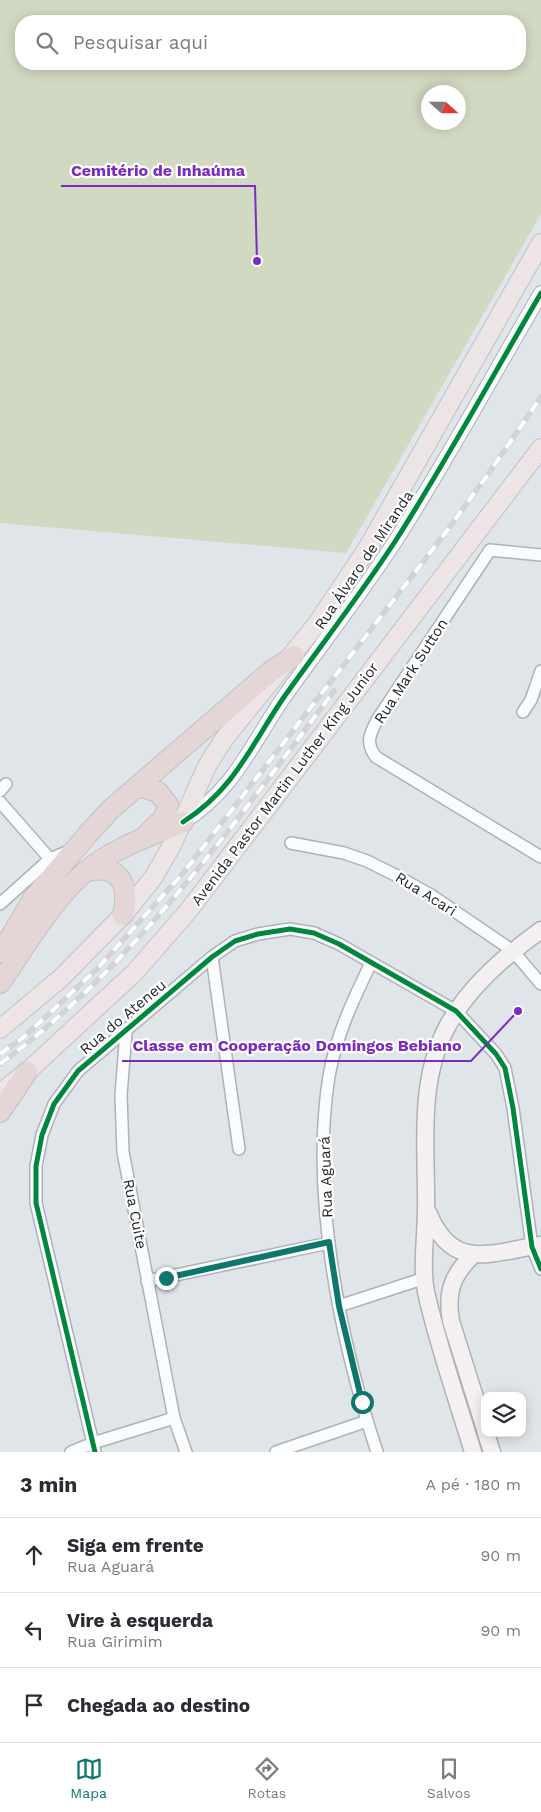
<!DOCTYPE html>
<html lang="pt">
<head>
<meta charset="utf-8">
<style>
	body { margin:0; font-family:"Work Sans",sans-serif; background:#f7f7f7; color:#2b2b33 }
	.controls { position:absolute; right:15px; bottom:15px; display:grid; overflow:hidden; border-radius:10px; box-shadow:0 2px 12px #0003 }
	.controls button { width:45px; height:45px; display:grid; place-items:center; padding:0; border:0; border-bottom:1px solid #e1e1e2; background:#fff; color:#2b2b33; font:25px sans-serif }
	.compass { position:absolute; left:421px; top:85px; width:45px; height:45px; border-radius:50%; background:#fff; box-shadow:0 2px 12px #0003; rotate:111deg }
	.stop { position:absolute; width:15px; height:15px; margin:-11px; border:4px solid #0f766e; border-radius:50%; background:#fff }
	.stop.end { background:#0f766e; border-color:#fff; box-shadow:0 1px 5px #0008 }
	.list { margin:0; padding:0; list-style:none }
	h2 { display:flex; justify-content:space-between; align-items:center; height:65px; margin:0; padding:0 20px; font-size:21px }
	h2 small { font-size:16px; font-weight:400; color:#7c7c81 }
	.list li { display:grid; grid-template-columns:32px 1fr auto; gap:15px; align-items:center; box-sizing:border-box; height:75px; padding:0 20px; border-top:1px solid #e1e1e2 }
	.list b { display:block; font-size:19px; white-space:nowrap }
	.list p { margin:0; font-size:16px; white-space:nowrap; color:#7c7c81 }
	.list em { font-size:16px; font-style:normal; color:#7c7c81 }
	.icon { flex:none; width:28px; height:28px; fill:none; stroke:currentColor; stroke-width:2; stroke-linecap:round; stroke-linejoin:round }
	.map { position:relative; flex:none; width:541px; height:1452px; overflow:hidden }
	.search { position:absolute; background:#fff; box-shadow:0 2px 12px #0003; left:15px; right:15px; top:15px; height:55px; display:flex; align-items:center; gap:12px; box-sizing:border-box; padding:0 18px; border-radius:20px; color:#7c7c81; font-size:19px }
	.sheet { height:290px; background:#fff }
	nav { display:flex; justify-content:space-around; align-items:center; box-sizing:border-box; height:70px; border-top:1px solid #e1e1e2; background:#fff; font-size:14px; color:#7c7c81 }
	nav a { display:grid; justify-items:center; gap:2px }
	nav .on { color:#0f766e }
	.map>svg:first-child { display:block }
	.green { fill:#d2d9c2; fill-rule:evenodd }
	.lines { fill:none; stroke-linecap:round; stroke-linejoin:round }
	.minor-casing { stroke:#aeb2b5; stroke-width:14 }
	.tertiary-casing { stroke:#aeb2b5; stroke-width:16 }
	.secondary-casing { stroke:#aeb2b5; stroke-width:19 }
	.primary-casing { stroke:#bfc1c4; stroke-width:20 }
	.motorway-casing { stroke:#bfc1c4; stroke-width:22 }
	.minor { stroke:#fafbfc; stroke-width:11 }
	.tertiary { stroke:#fafbfc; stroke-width:14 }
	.secondary { stroke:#f4f0f1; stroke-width:16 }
	.primary { stroke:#ede4e5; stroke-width:18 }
	.motorway { stroke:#e4d6d6; stroke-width:20 }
	.rail-casing { stroke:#d2d3d5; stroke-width:5.5 }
	.rail { stroke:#fff; stroke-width:4; stroke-dasharray:11; stroke-linecap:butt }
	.cycleway-casing { stroke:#fff; stroke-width:8 }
	.cycleway { stroke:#00873e; stroke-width:5 }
	.route { stroke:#0f766e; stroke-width:6 }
	.labels { text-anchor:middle; stroke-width:4.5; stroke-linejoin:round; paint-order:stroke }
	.street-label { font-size:15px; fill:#1f2225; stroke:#fff }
	.leader { fill:none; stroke:#7b2cbf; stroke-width:2 }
	.callout-dot { fill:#7b2cbf; stroke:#fff; stroke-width:2 }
	.callout-label { font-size:16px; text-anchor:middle; font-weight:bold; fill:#7b2cbf; stroke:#fff; stroke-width:4.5; stroke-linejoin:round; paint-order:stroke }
</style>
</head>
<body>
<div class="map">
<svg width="541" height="1452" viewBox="0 0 541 1452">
	<rect width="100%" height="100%" fill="#e0e5ea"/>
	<!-- green -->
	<path class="green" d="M 0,0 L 541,0 L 541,214 L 346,553 L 0,523 ZM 21,21 L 520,21 L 520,64 L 21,64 ZM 428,92 L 458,92 L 458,122 L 428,122 Z"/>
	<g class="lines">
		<defs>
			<g id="minor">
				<path d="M 541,555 L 490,550 L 377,720 C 370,734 365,743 376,757 L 541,857"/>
				<polyline points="523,712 531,700 541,671"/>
				<polyline points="0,791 6,784"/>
				<polyline points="0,802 50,859"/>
				<polyline points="291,843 344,853 367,861 397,876 431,895 513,951 541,984"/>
				<polyline points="0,904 50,859 69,851"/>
				<polyline points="212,957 239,1149"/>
				<path d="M 371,963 C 353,1000 336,1036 329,1076 C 310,1194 340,1340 377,1452"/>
				<polyline points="126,1032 121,1095 123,1152 174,1418 186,1452"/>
				<polyline points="147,1281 329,1243"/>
				<polyline points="339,1306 425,1278"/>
				<polyline points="71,1452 93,1443 174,1418"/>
				<polyline points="95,1452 36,1203 36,1166 42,1135 54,1104 78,1071 212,957 235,941 258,934 290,929 314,933 339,944 456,1011 496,1054 505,1068 513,1108 532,1247 541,1269"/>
				<polyline points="276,1452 367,1421"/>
			</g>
			<path id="tertiary" d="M 183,822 C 235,789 251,745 284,697 C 321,645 361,594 396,540 C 447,460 493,375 541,293"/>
			<g id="secondary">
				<path d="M 428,1212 C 452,1272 489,1253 541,1245"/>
				<path d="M 473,1255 C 452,1275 446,1293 451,1321 L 485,1429"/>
				<polyline points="486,1433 492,1452"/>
				<path d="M 473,1452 C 457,1399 438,1346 426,1292 C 421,1266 426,1236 426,1209 C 427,1149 417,1083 447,1027 C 468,987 505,956 541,930"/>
			</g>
			<g id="primary">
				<polyline points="0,1029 61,978 123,915 153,878 172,845 207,766 224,739 316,625 367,549 541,243"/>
				<polyline points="0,1093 27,1072 135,972 189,910 541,448"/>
			</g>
			<g id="motorway">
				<polyline points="138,786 158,792 168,805 164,818 148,833"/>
				<path d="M 86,871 C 121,864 130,885 123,915"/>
				<polyline points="0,952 9,940 33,899 88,834 110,810 270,672 294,656"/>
				<path d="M 0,983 C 26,946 50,902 85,872 C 113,848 150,836 183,822"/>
				<polyline points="0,1112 27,1072"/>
			</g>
		</defs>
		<!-- minor casing -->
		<use href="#minor" class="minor-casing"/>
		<!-- tertiary casing -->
		<use href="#tertiary" class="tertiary-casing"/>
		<!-- secondary casing -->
		<use href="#secondary" class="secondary-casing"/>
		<!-- primary casing -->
		<use href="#primary" class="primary-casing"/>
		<!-- motorway casing -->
		<use href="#motorway" class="motorway-casing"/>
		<!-- minor -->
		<use href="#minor" class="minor"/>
		<!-- tertiary -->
		<use href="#tertiary" class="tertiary"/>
		<!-- secondary -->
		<use href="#secondary" class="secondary"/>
		<!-- primary -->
		<use href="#primary" class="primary"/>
		<!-- motorway -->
		<use href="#motorway" class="motorway"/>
		<defs>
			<g id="rail">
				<polyline points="0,1054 24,1037 97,969 184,872 446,532 489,473 541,397"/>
				<path d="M 0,1064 C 135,965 234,824 334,691"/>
			</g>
		</defs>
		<!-- rail casing -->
		<use href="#rail" class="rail-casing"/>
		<!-- rail -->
		<use href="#rail" class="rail"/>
		<defs>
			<g id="cycleway">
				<path d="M 183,822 C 235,789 251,745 284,697 C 321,645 361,594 396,540 C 447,460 493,375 541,293"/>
				<polyline points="95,1452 36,1203 36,1166 42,1135 54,1104 78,1071 212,957 235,941 258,934 290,929 314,933 339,944 456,1011 496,1054 505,1068 513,1108 532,1247 541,1269"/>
			</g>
		</defs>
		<!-- cycleway casing -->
		<use href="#cycleway" class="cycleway-casing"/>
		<!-- cycleway -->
		<use href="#cycleway" class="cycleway"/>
	</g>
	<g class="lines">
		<!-- route -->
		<polyline class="route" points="166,1278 329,1242 339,1306 362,1402"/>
	</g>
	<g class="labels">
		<!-- street labels -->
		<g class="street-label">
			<text transform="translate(364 560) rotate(-56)" y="5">Rua Álvaro de Miranda</text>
			<text transform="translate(411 671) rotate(-57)" y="5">Rua Mark Sutton</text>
			<text transform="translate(285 784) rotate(-53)" y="5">Avenida Pastor Martin Luther King Junior</text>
			<text transform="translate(426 894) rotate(32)" y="5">Rua Acari</text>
			<text transform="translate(123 1017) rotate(-40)" y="5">Rua do Ateneu</text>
			<text transform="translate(326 1177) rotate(-92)" y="5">Rua Aguará</text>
			<text transform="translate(135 1214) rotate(79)" y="5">Rua Cuite</text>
		</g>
	</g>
	<!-- callouts -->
	<path class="leader" d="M257 261L255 186H61M518 1011L471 1061H122"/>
	<g class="callout-dot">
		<circle cx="257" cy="261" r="5"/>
		<circle cx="518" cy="1011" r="5"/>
	</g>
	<g class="callout-label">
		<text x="158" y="176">Cemitério de Inhaúma</text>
		<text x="297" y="1051">Classe em Cooperação Domingos Bebiano</text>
	</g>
</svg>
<div class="controls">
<button><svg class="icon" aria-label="layers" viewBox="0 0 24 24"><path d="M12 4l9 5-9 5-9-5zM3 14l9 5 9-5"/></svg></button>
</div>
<svg class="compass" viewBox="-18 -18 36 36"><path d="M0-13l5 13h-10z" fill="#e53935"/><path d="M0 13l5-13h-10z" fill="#7c7c81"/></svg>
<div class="stop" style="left:362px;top:1402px"></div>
<div class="stop end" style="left:166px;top:1278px"></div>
<div class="search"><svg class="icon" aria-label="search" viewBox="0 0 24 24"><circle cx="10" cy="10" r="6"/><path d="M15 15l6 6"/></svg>Pesquisar aqui</div>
</div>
<section class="sheet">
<h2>3 min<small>A pé · 180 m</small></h2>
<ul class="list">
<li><svg class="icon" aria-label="ahead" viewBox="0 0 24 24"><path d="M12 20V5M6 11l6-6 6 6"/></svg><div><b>Siga em frente</b><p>Rua Aguará</p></div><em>90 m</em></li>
<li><svg class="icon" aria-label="left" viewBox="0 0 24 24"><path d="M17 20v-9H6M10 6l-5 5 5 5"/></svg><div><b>Vire à esquerda</b><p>Rua Girimim</p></div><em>90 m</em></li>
<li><svg class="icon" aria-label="arrive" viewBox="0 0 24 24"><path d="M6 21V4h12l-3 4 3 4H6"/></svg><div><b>Chegada ao destino</b></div></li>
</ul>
</section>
<nav>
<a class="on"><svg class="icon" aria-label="map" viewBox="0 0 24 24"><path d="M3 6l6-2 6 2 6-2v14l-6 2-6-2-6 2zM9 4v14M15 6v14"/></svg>Mapa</a>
<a><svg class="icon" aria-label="directions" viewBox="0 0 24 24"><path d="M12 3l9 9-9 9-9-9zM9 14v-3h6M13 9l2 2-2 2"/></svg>Rotas</a>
<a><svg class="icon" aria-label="saved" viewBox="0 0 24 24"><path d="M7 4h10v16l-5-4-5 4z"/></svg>Salvos</a>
</nav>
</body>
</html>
